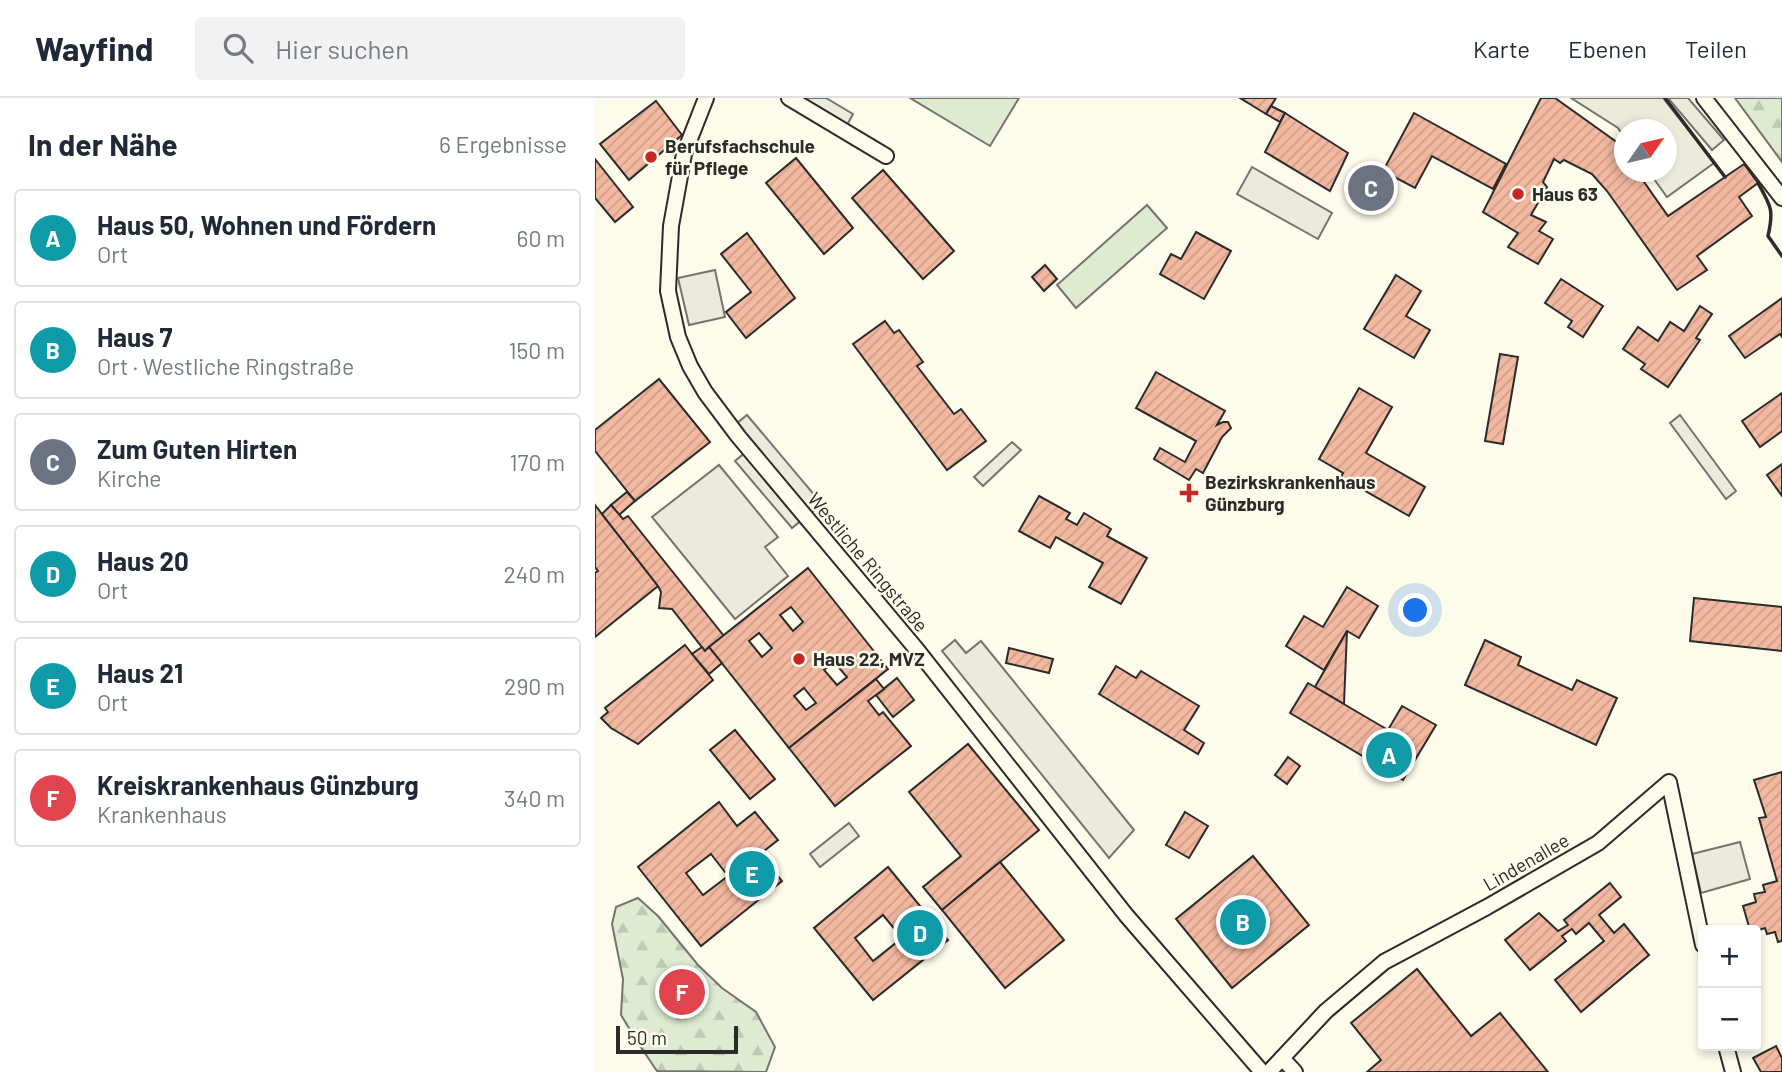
<!DOCTYPE html>
<html lang="de">
<head>
<meta charset="utf-8">
<style>
	body { margin:0; font-family:Barlow,sans-serif; background:#f2f2f3; color:#1f2937 }
	.controls { position:absolute; right:21px; bottom:21px; display:grid; overflow:hidden; border-radius:7px; box-shadow:0 4px 10px #0003 }
	.controls button { width:63px; height:63px; display:grid; place-items:center; padding:0; border:0; border-bottom:2px solid #e0e1e3; background:#fff; color:#1f2937; font:35px sans-serif }
	.compass { position:absolute; left:1019px; top:21px; width:63px; height:63px; border-radius:50%; background:#fff; box-shadow:0 4px 10px #0003; rotate:56deg }
	.scale { position:absolute; left:21px; bottom:18px; width:122px; box-sizing:border-box; padding-left:7px; border:4px solid #2b2b2b; border-top:0; font-size:19px; line-height:24px; white-space:nowrap; color:#2b2b2b; -webkit-text-stroke:5px #fdfbea; paint-order:stroke }
	.you { position:absolute; left:821px; top:513px; width:24px; height:24px; margin:-18px; border:5px solid #fff; border-radius:50%; background:#1a73e8; box-shadow:0 0 0 10px #1a73e833 }
	.badge { display:grid; place-items:center; width:46px; height:46px; border-radius:50%; background:#2563eb; color:#fff; font-size:23px; font-weight:700 }
	.pin { position:absolute; translate:-50% -50%; border:4px solid #fff; box-shadow:0 2px 7px #0006 }
	.list { margin:0; padding:0; list-style:none }
	h2 { display:flex; justify-content:space-between; align-items:center; height:91px; margin:0; padding:0 28px; font-size:30px }
	h2 small { font-size:23px; font-weight:400; color:#747a83 }
	.list li { display:grid; grid-template-columns:46px 1fr auto; gap:21px; align-items:center; box-sizing:border-box; height:98px; margin:0 14px 14px; padding:0 14px; border:2px solid #e0e1e3; border-radius:7px }
	.list b { display:block; font-size:26px; white-space:nowrap }
	.list p { margin:0; font-size:23px; white-space:nowrap; color:#747a83 }
	.list em { font-size:23px; font-style:normal; color:#747a83 }
	.icon { flex:none; width:38px; height:38px; fill:none; stroke:currentColor; stroke-width:2; stroke-linecap:round; stroke-linejoin:round }
	.map { position:relative; flex:none; width:1187px; height:974px; overflow:hidden }
	header { display:flex; align-items:center; gap:42px; box-sizing:border-box; height:98px; padding:0 35px; background:#fff; border-bottom:2px solid #e0e1e3 }
	header strong { font-size:33px }
	nav { display:flex; gap:38px; margin-inline-start:auto; font-size:24px }
	.search { width:490px; height:63px; background:#f2f2f3; display:flex; align-items:center; gap:18px; box-sizing:border-box; padding:0 24px; border-radius:7px; color:#747a83; font-size:26px }
	main { display:flex }
	aside { flex:1; background:#fff }
	.map>svg:first-child { display:block }
	.green { fill:#deebd1; stroke:#74746e; stroke-width:2 }
	.forest { fill:url(#forest-firs); stroke:#74746e; stroke-width:2 }
	.parking { fill:#eceadb; stroke:#74746e; stroke-width:2 }
	.building { fill:url(#building-hatch); stroke:#2b2b2b; stroke-width:2; fill-rule:evenodd }
	.lines { fill:none; stroke-linecap:round; stroke-linejoin:round }
	.street-casing { stroke:#2b2b2b; stroke-width:18 }
	.street { stroke:#fdfbea; stroke-width:14 }
	.wall { stroke:#2b2b2b; stroke-width:3.5 }
	.poi-dot { fill:#c62828; stroke:#fdfbea; stroke-width:2.5 }
	.labels { text-anchor:middle; stroke-width:5; stroke-linejoin:round; paint-order:stroke }
	.poi-label { font-size:19px; font-weight:bold; fill:#2b2b2b; stroke:#fdfbea; text-anchor:start }
	.street-label { font-size:19px; fill:#2b2b2b; stroke:#fdfbea }
</style>
</head>
<body>
<header>
<strong>Wayfind</strong>
<div class="search"><svg class="icon" aria-label="search" viewBox="0 0 24 24"><circle cx="10" cy="10" r="6"/><path d="M15 15l6 6"/></svg>Hier suchen</div>
<nav><a>Karte</a><a>Ebenen</a><a>Teilen</a></nav>
</header>
<main>
<aside>
<h2>In der Nähe<small>6 Ergebnisse</small></h2>
<ul class="list">
<li><span class="badge" style="background:#0f9aa8">A</span><div><b>Haus 50, Wohnen und Fördern</b><p>Ort</p></div><em>60 m</em></li>
<li><span class="badge" style="background:#0f9aa8">B</span><div><b>Haus 7</b><p>Ort · Westliche Ringstraße</p></div><em>150 m</em></li>
<li><span class="badge" style="background:#6b7280">C</span><div><b>Zum Guten Hirten</b><p>Kirche</p></div><em>170 m</em></li>
<li><span class="badge" style="background:#0f9aa8">D</span><div><b>Haus 20</b><p>Ort</p></div><em>240 m</em></li>
<li><span class="badge" style="background:#0f9aa8">E</span><div><b>Haus 21</b><p>Ort</p></div><em>290 m</em></li>
<li><span class="badge" style="background:#e0444e">F</span><div><b>Kreiskrankenhaus Günzburg</b><p>Krankenhaus</p></div><em>340 m</em></li>
</ul>
</aside>
<div class="map">
<svg width="1187" height="974" viewBox="0 0 1187 974">
	<defs>
		<pattern id="forest-firs" width="22" height="20" patternUnits="userSpaceOnUse" patternTransform="scale(1.75)"><rect width="22" height="20" fill="#deebd1"/><path d="M5 1l3.5 6h-7zM16 11l3.5 6h-7z" fill="#bfcab4"/></pattern>
		<pattern id="building-hatch" width="6" height="6" patternUnits="userSpaceOnUse" patternTransform="scale(1.75)"><rect width="6" height="6" fill="#f2b8a0"/><path d="M-1 1l2-2M0 6l6-6M5 7l2-2" fill="none" stroke="#d09e8a"/></pattern>
	</defs>
	<rect width="100%" height="100%" fill="#fdfbea"/>
	<!-- green -->
	<g class="green">
		<polygon points="315,0 424,0 395,48"/>
		<polygon points="552,107 572,130 481,210 462,187"/>
	</g>
	<!-- forest -->
	<g class="forest">
		<polygon points="1140,0 1187,0 1187,64"/>
		<polygon points="43,800 63,818 103,867 127,890 161,914 180,949 171,974 62,973 43,945 26,917 28,881 17,826 21,809"/>
	</g>
	<!-- parking -->
	<g class="parking">
		<polygon points="207,0 231,0 258,16 252,27"/>
		<polygon points="976,0 1068,0 1119,65 1072,99 1054,74 1072,74 1072,32 1030,32 1029,39 1023,30"/>
		<polygon points="1073,0 1093,0 1129,42 1117,52"/>
		<polygon points="657,69 737,115 723,141 642,96"/>
		<polygon points="120,172 130,219 94,227 83,180"/>
		<polygon points="152,317 227,406 216,415 141,326"/>
		<polygon points="1085,317 1141,393 1131,401 1075,325"/>
		<polygon points="417,344 426,352 388,388 379,379"/>
		<polygon points="151,354 208,421 197,430 140,363"/>
		<polygon points="124,367 183,439 170,449 193,478 140,521 57,419"/>
		<polygon points="360,542 371,555 386,543 539,732 514,760 347,553"/>
		<polygon points="254,725 264,738 225,769 215,756"/>
		<polygon points="1145,744 1155,781 1106,795 1097,756"/>
	</g>
	<!-- building -->
	<g class="building">
		<polygon points="645,0 681,0 671,16"/>
		<polygon points="946,0 960,0 1023,45 1030,55 1030,74 1042,74 1073,118 1149,66 1163,85 1144,99 1157,118 1102,158 1112,172 1082,192 1012,93 997,76 969,62 965,65 959,61 948,84 952,89 936,117 951,124 944,133 958,141 943,166 913,149 923,135 888,114"/>
		<polygon points="61,3 87,37 34,82 5,46"/>
		<polygon points="676,8 690,15 685,24 671,16"/>
		<polygon points="690,15 753,55 735,93 670,54"/>
		<polygon points="819,15 911,66 898,91 837,58 820,90 788,73"/>
		<polygon points="201,60 258,130 229,156 171,85"/>
		<polygon points="0,61 38,109 20,124 0,100"/>
		<polygon points="776,70 792,79 775,110 759,101"/>
		<polygon points="288,72 359,153 328,181 257,100"/>
		<polygon points="601,134 636,153 609,201 565,176 576,156 586,161"/>
		<polygon points="152,135 200,200 151,240 131,214 156,194 126,156"/>
		<polygon points="450,167 462,181 449,193 437,179"/>
		<polygon points="801,177 826,193 811,218 835,232 819,260 769,231"/>
		<polygon points="966,181 1008,208 988,239 973,229 977,223 950,205"/>
		<polygon points="1187,200 1187,239 1185,236 1150,260 1134,238"/>
		<polygon points="1105,208 1117,216 1101,240 1105,242 1073,289 1046,271 1050,266 1028,251 1043,229 1063,243 1075,224 1089,233"/>
		<polygon points="290,223 299,235 304,232 328,264 322,268 359,316 366,311 391,343 352,372 258,246"/>
		<polygon points="905,256 923,259 908,346 890,343"/>
		<polygon points="561,274 630,313 622,327 628,324 633,324 636,330 627,339 608,375 601,371 594,382 559,361 565,350 590,364 601,343 541,310"/>
		<polygon points="64,281 115,344 40,403 0,353 0,332"/>
		<polygon points="764,290 797,309 771,355 830,389 814,418 746,379 748,375 724,361"/>
		<polygon points="1187,295 1187,333 1165,349 1147,323"/>
		<polygon points="1187,366 1187,398 1172,377"/>
		<polygon points="32,394 40,403 24,417 16,407"/>
		<polygon points="444,398 475,415 471,421 482,427 489,415 516,431 512,438 552,460 526,506 494,489 508,465 461,439 455,450 424,433"/>
		<polygon points="0,407 63,488 0,539 0,475 3,473 0,469"/>
		<polygon points="16,407 28,421 33,418 129,538 110,553 77,511 64,510 66,494 63,488 7,416"/>
		<path d="M 213,470 L 293,571 L 194,650 L 114,549 ZM 196,509 L 208,524 L 198,533 L 185,517 ZM 164,535 L 177,550 L 167,559 L 154,543 ZM 239,564 L 252,579 L 242,587 L 229,572 ZM 209,590 L 221,605 L 211,612 L 199,598 Z"/>
		<polygon points="752,489 783,508 764,540 752,533 729,572 691,548 709,518 728,529"/>
		<polygon points="1099,500 1187,509 1187,553 1095,543"/>
		<polygon points="752,533 749,606 720,589"/>
		<polygon points="890,542 926,559 923,567 977,592 982,582 1022,600 1001,647 870,587"/>
		<polygon points="90,547 118,582 43,646 16,630 6,620 13,614 10,610"/>
		<polygon points="107,549 110,553 114,549 127,565 114,576 97,556"/>
		<polygon points="414,550 458,561 454,575 411,565"/>
		<polygon points="521,568 541,580 546,573 604,608 589,632 609,645 603,656 504,596"/>
		<polygon points="302,580 319,602 298,619 281,597"/>
		<polygon points="281,581 289,591 273,603 284,617 288,614 316,648 240,708 194,650"/>
		<polygon points="713,585 793,632 807,608 841,627 808,682 695,615"/>
		<polygon points="140,632 180,681 155,701 115,652"/>
		<polygon points="373,646 444,732 347,812 328,789 366,758 314,694"/>
		<polygon points="693,659 705,668 692,686 680,677"/>
		<polygon points="1187,674 1187,843 1183,844 1180,834 1172,836 1170,830 1161,833 1155,832 1148,808 1161,804 1159,796 1170,794 1168,787 1182,783 1164,720 1171,719 1159,682"/>
		<path d="M 124,704 L 142,728 L 160,714 L 183,742 L 165,756 L 187,783 L 106,848 L 43,769 ZM 116,756 L 133,778 L 108,797 L 91,775 Z"/>
		<polygon points="590,714 613,728 594,760 571,747"/>
		<polygon points="658,758 714,827 637,890 581,821"/>
		<polygon points="405,764 469,842 410,890 347,812"/>
		<path d="M 293,769 L 353,842 L 278,902 L 219,830 ZM 288,817 L 307,840 L 278,863 L 260,840 Z"/>
		<polygon points="1015,785 1026,799 1004,817 1019,835 1029,826 1054,857 986,914 960,882 1009,843 994,825 981,836 977,831 967,838 971,843 935,872 910,842 944,815 963,833 973,827 969,822"/>
		<polygon points="822,871 876,938 905,915 953,974 772,974 786,962 756,925"/>
		<polygon points="1181,948 1187,960 1187,974 1166,974 1158,960"/>
	</g>
	<g class="lines">
		<defs>
			<g id="street">
				<polyline points="111,0 89,56 76,128 73,193 83,239 95,268 110,294 143,338 323,553 531,817 667,974"/>
				<polyline points="194,0 291,58"/>
				<polyline points="1109,0 1187,100"/>
				<polyline points="1131,948 1138,974"/>
				<polyline points="687,960 700,974"/>
				<polyline points="674,974 731,913 789,864 892,809 1003,745 1074,684 1108,847"/>
			</g>
		</defs>
		<!-- street casing -->
		<use href="#street" class="street-casing"/>
		<!-- street -->
		<use href="#street" class="street"/>
		<!-- wall -->
		<g class="wall">
			<polyline points="1070,0 1130,79"/>
			<path d="M 1163,85 C 1176,108 1179,112 1173,138 L 1187,158"/>
		</g>
	</g>
	<!-- markers -->
	<g class="poi-dot">
		<circle cx="56" cy="59" r="7"/>
		<circle cx="923" cy="96" r="7"/>
		<path d="M590.5 384.5h7v7h7v7h-7v7h-7v-7h-7v-7h7z"/>
		<circle cx="204" cy="561" r="7"/>
	</g>
	<g class="labels">
		<!-- poi labels -->
		<g class="poi-label">
			<text x="70" y="55">Berufsfachschule<tspan x="70" dy="22">für Pflege</tspan></text>
			<text x="937" y="103">Haus 63</text>
			<text x="610" y="391">Bezirkskrankenhaus<tspan x="610" dy="22">Günzburg</tspan></text>
			<text x="218" y="568">Haus 22, MVZ</text>
		</g>
		<!-- street labels -->
		<g class="street-label">
			<text transform="translate(273 464) rotate(50)" y="7">Westliche Ringstraße</text>
			<text transform="translate(931 764) rotate(-30)" y="7">Lindenallee</text>
		</g>
	</g>
</svg>
<div class="controls">
<button>+</button>
<button>−</button>
</div>
<svg class="compass" viewBox="-18 -18 36 36"><path d="M0-13l5 13h-10z" fill="#e53935"/><path d="M0 13l5-13h-10z" fill="#747a83"/></svg>
<div class="scale">50 m</div>
<div class="you"></div>
<div class="pin badge" style="left:794px;top:657px;background:#0f9aa8">A</div>
<div class="pin badge" style="left:648px;top:824px;background:#0f9aa8">B</div>
<div class="pin badge" style="left:776px;top:90px;background:#6b7280">C</div>
<div class="pin badge" style="left:325px;top:835px;background:#0f9aa8">D</div>
<div class="pin badge" style="left:157px;top:776px;background:#0f9aa8">E</div>
<div class="pin badge" style="left:87px;top:894px;background:#e0444e">F</div>
</div>
</main>
</body>
</html>
